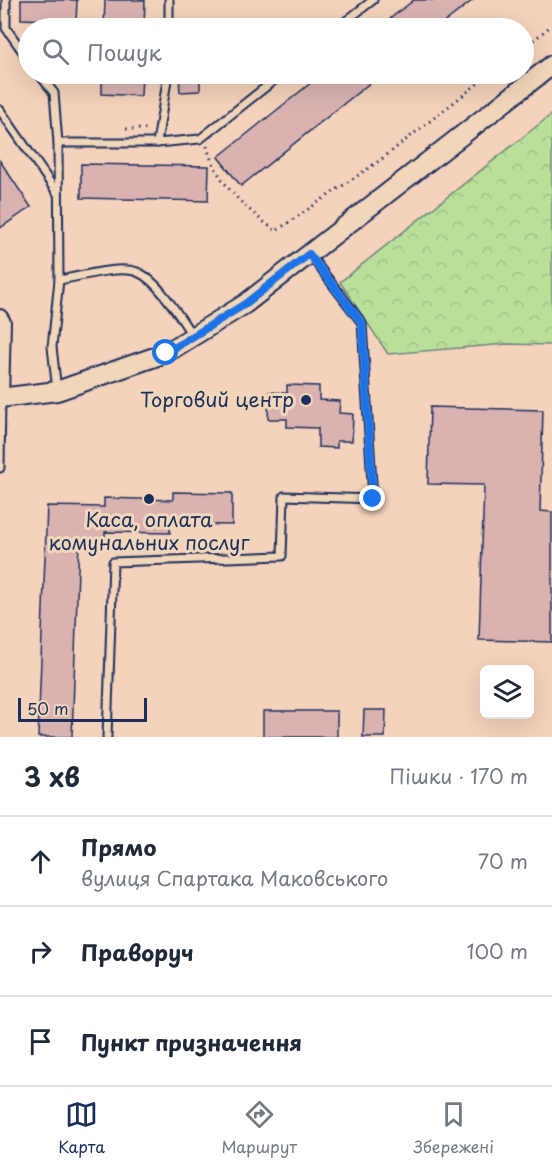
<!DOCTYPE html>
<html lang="uk">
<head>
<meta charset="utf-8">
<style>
	body { margin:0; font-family:"Playpen Sans",sans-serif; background:#f6f6f7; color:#1f2937 }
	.controls { position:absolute; right:18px; bottom:18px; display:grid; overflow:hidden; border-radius:9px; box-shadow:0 6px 24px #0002 }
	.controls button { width:54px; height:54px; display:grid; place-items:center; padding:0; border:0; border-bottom:2px solid #e0e1e3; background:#fff; color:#1f2937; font:30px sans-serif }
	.scale { position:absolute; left:18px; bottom:15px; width:129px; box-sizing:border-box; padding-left:6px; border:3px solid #1b2f5e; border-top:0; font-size:16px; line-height:21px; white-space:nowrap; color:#1b2f5e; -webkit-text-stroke:4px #f2d6b9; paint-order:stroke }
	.stop { position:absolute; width:18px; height:18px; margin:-14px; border:4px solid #1a73e8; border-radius:50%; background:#fff }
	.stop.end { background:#1a73e8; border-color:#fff; box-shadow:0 2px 6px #0008 }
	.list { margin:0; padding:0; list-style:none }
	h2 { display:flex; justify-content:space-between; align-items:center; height:78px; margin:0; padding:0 24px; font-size:26px }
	h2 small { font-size:20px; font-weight:400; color:#747a83 }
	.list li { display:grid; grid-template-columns:39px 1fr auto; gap:18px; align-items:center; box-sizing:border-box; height:90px; padding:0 24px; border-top:2px solid #e0e1e3 }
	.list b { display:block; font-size:22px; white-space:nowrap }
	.list p { margin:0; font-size:20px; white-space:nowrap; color:#747a83 }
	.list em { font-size:20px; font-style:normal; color:#747a83 }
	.icon { flex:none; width:33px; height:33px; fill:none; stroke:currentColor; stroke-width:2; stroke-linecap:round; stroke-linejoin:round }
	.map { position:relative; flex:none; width:552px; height:737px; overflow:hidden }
	.search { position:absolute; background:#fff; box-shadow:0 6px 24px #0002; left:18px; right:18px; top:18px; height:66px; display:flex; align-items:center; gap:15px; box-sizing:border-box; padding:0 21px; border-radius:33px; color:#747a83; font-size:22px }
	.sheet { height:348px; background:#fff }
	nav { display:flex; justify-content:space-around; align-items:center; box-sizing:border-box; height:84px; border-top:2px solid #e0e1e3; background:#fff; font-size:16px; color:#747a83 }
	nav a { display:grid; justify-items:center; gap:3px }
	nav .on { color:#1b2f5e }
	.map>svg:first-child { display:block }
	.park { fill:url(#park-crowns); stroke:#6a877c; stroke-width:1.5 }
	.building { fill:#dab3b1; stroke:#1b2f5e; stroke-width:1.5 }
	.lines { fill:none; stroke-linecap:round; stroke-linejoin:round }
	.service-casing { stroke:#1b2f5e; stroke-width:11 }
	.minor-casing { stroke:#1b2f5e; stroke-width:18 }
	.tertiary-casing { stroke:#1b2f5e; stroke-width:22 }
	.path { stroke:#1b2f5e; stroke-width:3; stroke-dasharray:1.5 4.5; stroke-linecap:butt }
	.service { stroke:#f2d6b9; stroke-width:7 }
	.minor { stroke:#f2d6b9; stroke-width:14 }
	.tertiary { stroke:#f2d6b9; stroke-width:18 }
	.route { stroke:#1a73e8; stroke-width:8 }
	.poi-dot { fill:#1b2f5e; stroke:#f2d6b9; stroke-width:2 }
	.labels { text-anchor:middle; stroke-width:6; stroke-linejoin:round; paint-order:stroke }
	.poi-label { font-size:20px; fill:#1b2f5e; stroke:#f2d6b9; text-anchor:end }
</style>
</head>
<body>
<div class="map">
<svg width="552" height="737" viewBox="0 0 552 737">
	<defs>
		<pattern id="park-crowns" width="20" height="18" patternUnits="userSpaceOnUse" patternTransform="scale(1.5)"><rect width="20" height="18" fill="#badf99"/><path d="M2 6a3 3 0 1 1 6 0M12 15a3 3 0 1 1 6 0" fill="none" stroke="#9fc086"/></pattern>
	</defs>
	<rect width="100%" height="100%" fill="#f4d2bb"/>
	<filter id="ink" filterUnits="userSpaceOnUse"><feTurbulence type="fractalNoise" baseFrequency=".0167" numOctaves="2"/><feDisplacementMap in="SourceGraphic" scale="12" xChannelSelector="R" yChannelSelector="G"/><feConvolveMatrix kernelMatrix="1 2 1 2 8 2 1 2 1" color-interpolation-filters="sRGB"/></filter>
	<g filter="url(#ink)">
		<!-- park -->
		<polygon class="park" points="552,114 552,345 506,344 388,354 340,282"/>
		<!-- building -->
		<g class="building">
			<polygon points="21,0 77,0 76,21 21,19"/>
			<polygon points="105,0 145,0 144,28 104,28"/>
			<polygon points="414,0 473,0 437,28 378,28"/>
			<polygon points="102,74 142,74 141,96 102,94"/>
			<polygon points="179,74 200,74 200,91 180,92"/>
			<polygon points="322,74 381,74 241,186 218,157"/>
			<polygon points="0,161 31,207 0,228"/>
			<polygon points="81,164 209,166 208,201 81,198"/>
			<polygon points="287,385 319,386 319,400 340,401 339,413 353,414 352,441 337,441 337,448 318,447 318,428 287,427 287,419 268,419 269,392 287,393"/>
			<polygon points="430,407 543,410 540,511 552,512 552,642 479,640 484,485 428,484"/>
			<polygon points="173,492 232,493 232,525 170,524 170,533 105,532 105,542 79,542 72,737 38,737 47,506 104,507 104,498 173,500"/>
			<polygon points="364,710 386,710 385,737 363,737"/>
			<rect x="263" y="711" width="74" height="26"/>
		</g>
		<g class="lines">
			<defs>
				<g id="service">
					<polyline points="6,0 6,28 28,59"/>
					<polyline points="169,0 169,28"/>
					<polyline points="337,28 373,0"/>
					<polyline points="39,74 54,93 58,143 59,280 52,347 57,391"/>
					<polyline points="0,110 58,194"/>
					<polyline points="58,143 157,143 168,74"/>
					<polyline points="157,143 200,139 282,74"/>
					<path d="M 59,280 C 79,277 118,265 137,272 C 157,279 180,317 192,335"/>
					<polyline points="0,468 1,398"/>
					<polyline points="107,737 113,562 282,556 284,496 373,499 362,323 310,255"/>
				</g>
				<polyline id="minor" points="0,317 3,322 1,398"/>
				<polyline id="tertiary" points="0,398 57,391 166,353 245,304 552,65"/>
			</defs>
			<!-- service casing -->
			<use href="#service" class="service-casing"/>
			<!-- minor casing -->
			<use href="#minor" class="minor-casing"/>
			<!-- tertiary casing -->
			<use href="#tertiary" class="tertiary-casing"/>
			<!-- path -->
			<g class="path">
				<polyline points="524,48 552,25"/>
				<polyline points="126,129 150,129"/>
				<path d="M 207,146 C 216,183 247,210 276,231 L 379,161 L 490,74"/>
			</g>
			<!-- service -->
			<use href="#service" class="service"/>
			<!-- minor -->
			<use href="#minor" class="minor"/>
			<!-- tertiary -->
			<use href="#tertiary" class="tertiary"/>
		</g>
	</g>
	<g class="lines" filter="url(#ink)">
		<!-- route -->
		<polyline class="route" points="166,353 245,304 309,254 362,323 373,499"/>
	</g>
	<!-- markers -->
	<g class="poi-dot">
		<circle cx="306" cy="400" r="6"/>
		<circle cx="149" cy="499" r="6"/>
	</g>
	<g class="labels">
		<!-- poi labels -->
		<g class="poi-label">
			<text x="294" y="407">Торговий центр</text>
			<text x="149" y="527" text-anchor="middle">Каса, оплата<tspan x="149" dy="23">комунальних послуг</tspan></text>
		</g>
	</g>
</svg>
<div class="controls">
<button><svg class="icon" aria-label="layers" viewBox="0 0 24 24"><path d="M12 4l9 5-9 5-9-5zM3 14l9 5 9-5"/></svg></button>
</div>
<div class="scale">50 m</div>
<div class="stop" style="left:166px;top:353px"></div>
<div class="stop end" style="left:373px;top:499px"></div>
<div class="search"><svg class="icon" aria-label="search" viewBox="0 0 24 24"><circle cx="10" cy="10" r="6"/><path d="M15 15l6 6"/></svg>Пошук</div>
</div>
<section class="sheet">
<h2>3 хв<small>Пішки · 170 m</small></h2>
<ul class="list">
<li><svg class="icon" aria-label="ahead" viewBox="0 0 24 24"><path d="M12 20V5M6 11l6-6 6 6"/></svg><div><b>Прямо</b><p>вулиця Спартака Маковського</p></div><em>70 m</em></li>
<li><svg class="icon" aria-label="right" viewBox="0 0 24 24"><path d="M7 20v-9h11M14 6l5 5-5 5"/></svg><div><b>Праворуч</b></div><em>100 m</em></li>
<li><svg class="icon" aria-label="arrive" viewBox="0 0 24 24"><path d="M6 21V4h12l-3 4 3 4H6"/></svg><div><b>Пункт призначення</b></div></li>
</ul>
</section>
<nav>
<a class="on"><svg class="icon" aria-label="map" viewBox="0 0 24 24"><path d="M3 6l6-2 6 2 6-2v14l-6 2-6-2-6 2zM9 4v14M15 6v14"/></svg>Карта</a>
<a><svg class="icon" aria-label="directions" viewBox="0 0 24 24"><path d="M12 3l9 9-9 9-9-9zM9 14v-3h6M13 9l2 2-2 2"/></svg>Маршрут</a>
<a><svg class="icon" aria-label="saved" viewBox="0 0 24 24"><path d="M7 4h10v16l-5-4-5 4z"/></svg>Збережені</a>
</nav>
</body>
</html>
